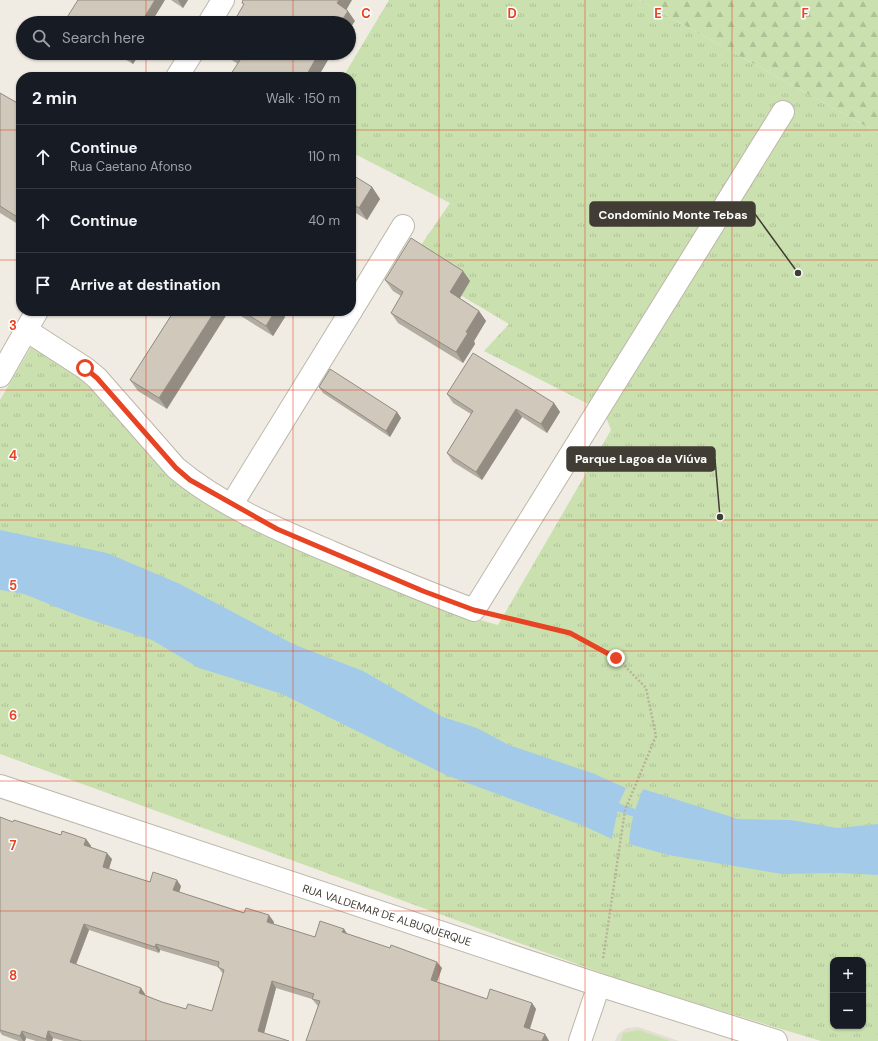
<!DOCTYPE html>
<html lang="en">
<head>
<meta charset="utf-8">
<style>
	body { margin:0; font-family:"DM Sans",sans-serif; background:#20242c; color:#f1f3f6 }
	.controls { position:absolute; right:12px; bottom:12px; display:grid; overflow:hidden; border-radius:8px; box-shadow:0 1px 3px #0004 }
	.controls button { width:36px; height:36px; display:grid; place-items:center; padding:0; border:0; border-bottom:1px solid #363941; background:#171b24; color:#f1f3f6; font:20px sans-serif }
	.stop { position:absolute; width:12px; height:12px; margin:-9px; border:3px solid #e74423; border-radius:50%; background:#fff }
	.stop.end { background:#e74423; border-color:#fff; box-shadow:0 1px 4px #0008 }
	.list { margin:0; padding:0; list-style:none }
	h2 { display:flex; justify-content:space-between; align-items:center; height:52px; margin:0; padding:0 16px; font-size:17px }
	h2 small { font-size:13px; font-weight:400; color:#9ea1a6 }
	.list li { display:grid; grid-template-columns:26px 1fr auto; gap:12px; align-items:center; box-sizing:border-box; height:64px; padding:0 16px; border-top:1px solid #363941 }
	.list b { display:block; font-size:15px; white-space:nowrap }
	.list p { margin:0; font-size:13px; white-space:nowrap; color:#9ea1a6 }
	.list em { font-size:13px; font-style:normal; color:#9ea1a6 }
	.icon { flex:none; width:22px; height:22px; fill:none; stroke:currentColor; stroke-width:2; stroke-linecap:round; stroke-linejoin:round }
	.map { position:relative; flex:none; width:878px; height:1041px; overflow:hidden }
	.search { position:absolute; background:#171b24; box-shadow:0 1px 3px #0004; left:16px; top:16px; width:340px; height:44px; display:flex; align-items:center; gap:10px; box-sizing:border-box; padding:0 14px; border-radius:22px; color:#9ea1a6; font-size:15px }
	.panel { position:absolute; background:#171b24; box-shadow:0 1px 3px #0004; left:16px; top:72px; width:340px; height:244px; border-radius:16px }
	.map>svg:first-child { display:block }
	.residential { fill:#e3ded2 }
	.grass { fill:url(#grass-tufts); fill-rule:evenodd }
	.forest { fill:url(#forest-firs) }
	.garden { fill:#cae1af }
	.water { fill:#a3cbe9 }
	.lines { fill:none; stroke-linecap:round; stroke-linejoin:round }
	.stream { stroke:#a3cbe9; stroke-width:8 }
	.minor-casing { stroke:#bdb7aa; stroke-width:24 }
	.path { stroke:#bbb099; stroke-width:2.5; stroke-dasharray:2 2; stroke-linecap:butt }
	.minor { stroke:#fff; stroke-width:22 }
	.wall { fill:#b3aca0; fill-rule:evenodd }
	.shaded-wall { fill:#928c82 }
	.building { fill:#d0c8ba; stroke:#928c82; fill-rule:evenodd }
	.route { stroke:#e74423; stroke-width:5 }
	.grid { fill:none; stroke:#e74423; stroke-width:1; stroke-opacity:0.55 }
	.labels { text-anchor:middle; stroke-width:3; stroke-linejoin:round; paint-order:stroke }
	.street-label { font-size:11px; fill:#413c34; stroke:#fff }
	.grid-label { font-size:13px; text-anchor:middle; font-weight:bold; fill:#e74423; stroke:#fff; stroke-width:3; stroke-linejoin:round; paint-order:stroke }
	.leader { fill:none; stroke:#413c34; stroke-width:1.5 }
	.callout-dot { fill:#413c34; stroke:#fff; stroke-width:1.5 }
	.callout { fill:#413c34; stroke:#413c34; stroke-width:1.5 }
	.callout-label { font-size:12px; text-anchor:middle; font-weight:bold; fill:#fff }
</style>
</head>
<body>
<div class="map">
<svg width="878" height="1041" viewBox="0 0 878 1041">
	<defs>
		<pattern id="grass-tufts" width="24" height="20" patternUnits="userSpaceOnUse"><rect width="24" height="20" fill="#cae1af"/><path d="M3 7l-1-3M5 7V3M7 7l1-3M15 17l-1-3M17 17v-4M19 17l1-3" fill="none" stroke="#afc297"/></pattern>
		<pattern id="forest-firs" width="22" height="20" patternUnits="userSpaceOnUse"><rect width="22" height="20" fill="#cae1af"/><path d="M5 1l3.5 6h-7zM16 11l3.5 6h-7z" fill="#afc297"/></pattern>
	</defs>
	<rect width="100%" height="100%" fill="#f0ece3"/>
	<!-- residential -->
	<polygon class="residential" points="638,1027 679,1041 615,1041 618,1034 627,1028"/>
	<!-- grass -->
	<path class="grass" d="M 389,0 L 639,0 L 878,133 L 878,1041 L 821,1041 L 629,983 L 0,754 L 0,400 L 31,347 L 87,378 L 170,468 L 460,614 L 498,625 L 611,430 L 604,412 L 484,351 L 509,324 L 408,264 L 450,203 L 351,152 L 351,77 L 343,77 ZM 833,960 L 863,960 L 863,1026 L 833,1026 Z"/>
	<!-- forest -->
	<polygon class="forest" points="639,0 878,0 878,133"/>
	<!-- garden -->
	<polygon class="garden" points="639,1030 670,1041 621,1041 623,1033"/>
	<!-- water -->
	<g class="water">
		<polygon points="0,530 107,553 180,584 293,644 363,671 443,717 477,728 509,745 592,773 626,788 619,803 612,839 584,826 446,775 282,694 199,668 152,640 79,616 24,594 0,590"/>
		<path d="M 643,789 L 738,819 L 791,820 L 837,828 L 878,824 L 878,875 L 839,873 L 782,874 L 668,855 L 629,844 C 630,824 635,808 643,789 Z"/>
	</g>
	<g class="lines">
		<!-- stream -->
		<polyline class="stream" points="609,804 643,816"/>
		<defs>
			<g id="minor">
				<polyline points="209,23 223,0"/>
				<polyline points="177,77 192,53"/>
				<polyline points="351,311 403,226"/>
				<path d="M 26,330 L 85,368 L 97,378 L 176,468 C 220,505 277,529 331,552 C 378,572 426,592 474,610 L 783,112"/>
				<polyline points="0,376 37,311"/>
				<polyline points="232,504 351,311"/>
				<polyline points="0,786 599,985 776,1041"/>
				<polyline points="580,1041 599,985"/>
			</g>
		</defs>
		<!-- minor casing -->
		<use href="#minor" class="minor-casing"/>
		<!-- path -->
		<polyline class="path" points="500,616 570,633 616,657 646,688 656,736 625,810 603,959"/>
		<!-- minor -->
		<use href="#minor" class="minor"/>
	</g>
	<!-- wall -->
	<g class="wall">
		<polygon points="171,0 188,0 183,8"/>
		<polygon points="114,53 140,53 133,64"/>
		<polygon points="223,53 332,53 318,77 229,77 238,64 225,56"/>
		<polygon points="0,93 21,105 21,226 0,213"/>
		<polygon points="351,174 372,187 380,199 367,220 351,210"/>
		<polygon points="463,271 470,281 460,298 479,311 486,321 474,341 475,344 463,363 398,323 391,313 401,296 393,291 385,280"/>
		<polygon points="174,311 167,409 138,391 130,380"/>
		<polygon points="233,311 286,311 284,315 285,317 273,336"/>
		<polygon points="319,387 397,412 401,418 390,437 323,393"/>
		<polygon points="447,394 554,403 560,412 547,433 522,417 482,480 453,462 447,453 471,414 453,403"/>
		<path d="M 0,817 L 13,822 L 61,835 L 86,839 L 91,846 L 91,847 L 112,859 L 109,869 L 150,882 L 181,886 L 179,892 L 274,922 L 273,924 L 315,937 L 344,929 L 347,934 L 442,968 L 437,982 L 487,999 L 532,1003 L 536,1009 L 530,1029 L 545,1034 L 549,1041 L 306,1041 L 318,1006 L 317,1005 L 312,999 L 276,988 L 264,1033 L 289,1041 L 64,1041 L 53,1038 L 52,1041 L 36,1041 L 26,1038 L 25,1041 L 19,1041 L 2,1035 L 0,1032 ZM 89,930 L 159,953 L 160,950 L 218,967 L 223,974 L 212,1011 L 186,1009 L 162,1002 L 145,996 L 145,994 L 141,988 L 76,965 Z"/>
	</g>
	<!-- shaded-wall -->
	<g class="shaded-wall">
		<polygon points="155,0 165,0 151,23 141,23"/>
		<polygon points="178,0 188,0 183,8"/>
		<polygon points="339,0 352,0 344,14 337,3"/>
		<polygon points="348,11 355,21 349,30 349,23 340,23"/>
		<polygon points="130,53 140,53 133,64 128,57"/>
		<polygon points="319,53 332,53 318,77 306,77 306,76"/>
		<polygon points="372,187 380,199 367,220 359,208"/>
		<polygon points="463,271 470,281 457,303 450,292"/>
		<polygon points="215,311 229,311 167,409 159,398"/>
		<polygon points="275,311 286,311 284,315 285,317 273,336 266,326"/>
		<polygon points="479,311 486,321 474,341 475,344 463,363 456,352 466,332"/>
		<polygon points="554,403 560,412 547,433 541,424"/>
		<polygon points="516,409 522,417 482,480 476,472"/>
		<polygon points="397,412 401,418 390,437 386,431"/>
		<polygon points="86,839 91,846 89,851 84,845"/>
		<polygon points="107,853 112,859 107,874 103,867"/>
		<polygon points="177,880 181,886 178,897 173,890"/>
		<polygon points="269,915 274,922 272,928 267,922"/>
		<polygon points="84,924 89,930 74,969 70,962"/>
		<polygon points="344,929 348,935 342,932"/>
		<polygon points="156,944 160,950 159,953 155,947"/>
		<polygon points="437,962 442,968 435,987 431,980"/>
		<polygon points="272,981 276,988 263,1037 258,1031"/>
		<polygon points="141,988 145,994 144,1000 139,993"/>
		<polygon points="532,1003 536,1009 528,1034 524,1027"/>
		<polygon points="22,1031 26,1038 25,1041 23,1041 20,1036"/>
		<polygon points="48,1031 53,1038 52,1041 47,1041 46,1039"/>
		<polygon points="545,1034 549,1041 542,1041"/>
	</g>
	<!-- building -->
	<g class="building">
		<polygon points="78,0 155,0 141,23 72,23 66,19"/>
		<polygon points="243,0 339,0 337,3 348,11 340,23 233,23 244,4 242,3"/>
		<polygon points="122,53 130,53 128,57"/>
		<polygon points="230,53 319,53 306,76 307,77 229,77 240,60"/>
		<polygon points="0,93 21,105 21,215 19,218 0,206"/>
		<polygon points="351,174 372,187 359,208 351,203"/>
		<polygon points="411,238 463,271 450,292 479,311 466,332 468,333 456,352 391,313 403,292 385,280"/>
		<polygon points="174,311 215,311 159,398 130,380"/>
		<polygon points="242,311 275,311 266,326"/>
		<polygon points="473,353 554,403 541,424 516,409 476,472 447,453 473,411 447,394"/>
		<polygon points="330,369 397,412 386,431 319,387"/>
		<path d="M 0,817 L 13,822 L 14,820 L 61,835 L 62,831 L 86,839 L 84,845 L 107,853 L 103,867 L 150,882 L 153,872 L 177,880 L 173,890 L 244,913 L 246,908 L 269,915 L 267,922 L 315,937 L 320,921 L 344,929 L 342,932 L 390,948 L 391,945 L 437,962 L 431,980 L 487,999 L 490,989 L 532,1003 L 524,1027 L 545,1034 L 542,1041 L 306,1041 L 320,1001 L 312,999 L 314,994 L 272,981 L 258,1031 L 289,1041 L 82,1041 L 48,1031 L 46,1039 L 22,1031 L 20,1036 L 0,1030 ZM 84,924 L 155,947 L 156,944 L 219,962 L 218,967 L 224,970 L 212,1011 L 188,1004 L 186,1009 L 162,1002 L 139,993 L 141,988 L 70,962 Z"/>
	</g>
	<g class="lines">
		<!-- route -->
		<polyline class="route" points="85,368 97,378 176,468 190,480 277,529 423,591 474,610 570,633 616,658"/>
	</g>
	<!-- grid -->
	<path class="grid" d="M 146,0 L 146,23M 293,0 L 293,23M 439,0 L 439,1041M 585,0 L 585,1041M 732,0 L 732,1041M 146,53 L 146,77M 293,53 L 293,77M 0,130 L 21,130M 351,130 L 878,130M 0,260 L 21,260M 351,260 L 878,260M 146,311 L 146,1041M 293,311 L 293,1041M 0,390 L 878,390M 0,520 L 878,520M 0,651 L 878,651M 0,781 L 878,781M 0,911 L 878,911"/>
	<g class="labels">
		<!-- street labels -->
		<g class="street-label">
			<text transform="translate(387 915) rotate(18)" y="4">RUA VALDEMAR DE ALBUQUERQUE</text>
		</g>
	</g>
	<g class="grid-label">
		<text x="366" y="18">C</text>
		<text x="512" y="18">D</text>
		<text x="658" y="18">E</text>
		<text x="805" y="18">F</text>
		<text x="13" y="330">3</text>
		<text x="13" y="460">4</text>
		<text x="13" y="590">5</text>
		<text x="13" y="720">6</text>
		<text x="13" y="850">7</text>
		<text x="13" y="980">8</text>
	</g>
	<!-- callouts -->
	<path class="leader" d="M798 273L755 214M720 517L715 459"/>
	<g class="callout-dot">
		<circle cx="798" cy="273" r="4"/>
		<circle cx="720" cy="517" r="4"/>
	</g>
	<g class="callout">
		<rect x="590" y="202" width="165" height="24" rx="4"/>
		<rect x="567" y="447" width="148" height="24" rx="4"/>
	</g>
	<g class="callout-label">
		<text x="673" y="219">Condomínio Monte Tebas</text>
		<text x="641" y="463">Parque Lagoa da Viúva</text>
	</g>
</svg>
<div class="controls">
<button>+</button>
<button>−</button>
</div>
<div class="stop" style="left:85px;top:368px"></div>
<div class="stop end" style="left:616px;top:658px"></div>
<div class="search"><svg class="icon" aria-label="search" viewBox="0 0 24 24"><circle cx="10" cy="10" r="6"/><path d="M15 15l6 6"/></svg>Search here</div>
<section class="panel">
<h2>2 min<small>Walk · 150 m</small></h2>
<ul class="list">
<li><svg class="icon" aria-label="ahead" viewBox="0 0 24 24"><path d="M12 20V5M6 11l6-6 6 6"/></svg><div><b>Continue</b><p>Rua Caetano Afonso</p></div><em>110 m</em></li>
<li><svg class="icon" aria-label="ahead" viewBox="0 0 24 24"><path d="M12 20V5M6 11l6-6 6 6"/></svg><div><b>Continue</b></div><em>40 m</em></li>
<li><svg class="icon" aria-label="arrive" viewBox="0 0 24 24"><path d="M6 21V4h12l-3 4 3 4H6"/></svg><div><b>Arrive at destination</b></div></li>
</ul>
</section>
</div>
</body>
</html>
